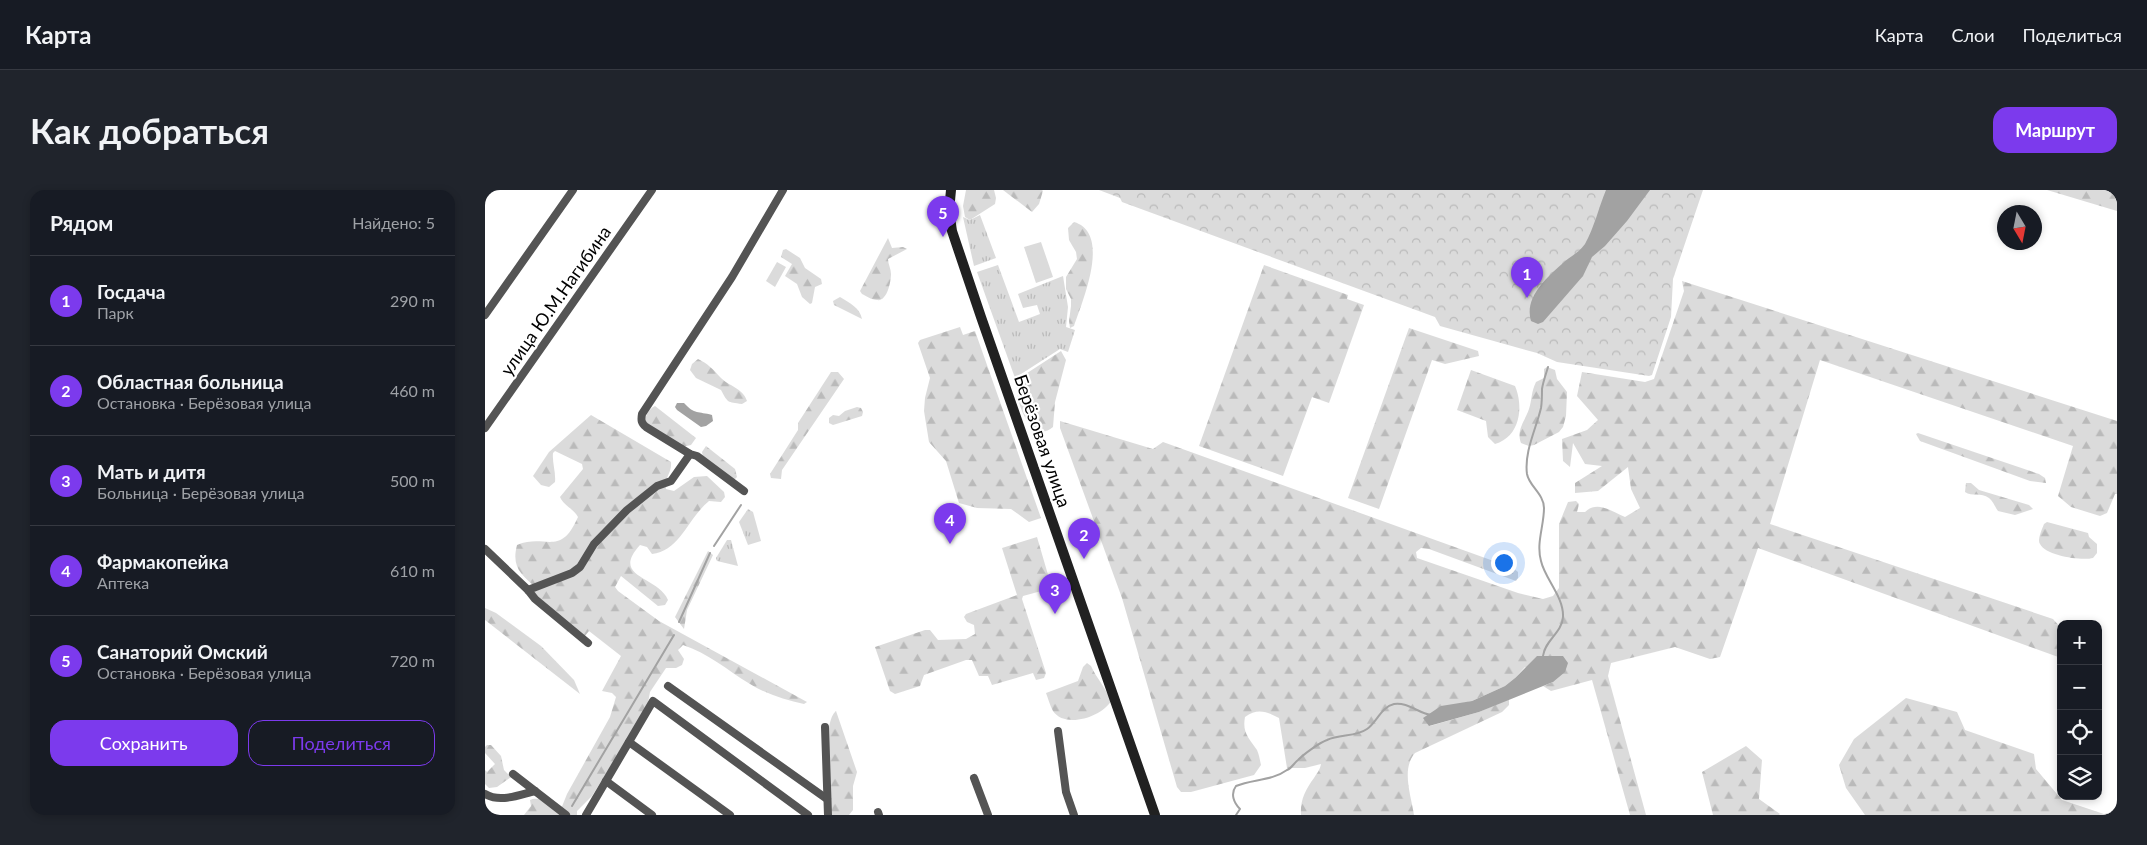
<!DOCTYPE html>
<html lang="ru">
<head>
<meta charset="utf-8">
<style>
	body { margin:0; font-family:Lato,sans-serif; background:#20242c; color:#f1f3f6 }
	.controls { position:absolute; right:15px; bottom:15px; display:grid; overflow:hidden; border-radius:10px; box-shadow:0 2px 8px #0003 }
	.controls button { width:45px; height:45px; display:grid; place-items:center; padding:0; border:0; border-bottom:1px solid #363941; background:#171b24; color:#f1f3f6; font:25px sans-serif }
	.compass { position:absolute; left:1512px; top:15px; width:45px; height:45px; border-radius:50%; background:#171b24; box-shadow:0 2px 8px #0003; rotate:170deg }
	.you { position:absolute; left:1018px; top:372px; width:18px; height:18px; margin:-12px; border:4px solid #fff; border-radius:50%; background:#1a73e8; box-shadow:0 0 0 8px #1a73e833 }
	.badge { display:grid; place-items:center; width:32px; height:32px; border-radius:50%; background:#7c3aed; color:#fff; font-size:16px; font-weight:700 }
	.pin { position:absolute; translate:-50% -41px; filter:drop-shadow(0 1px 2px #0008) }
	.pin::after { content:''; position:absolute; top:26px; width:18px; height:15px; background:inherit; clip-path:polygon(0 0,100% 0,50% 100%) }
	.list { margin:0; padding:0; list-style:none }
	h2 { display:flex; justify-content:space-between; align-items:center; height:65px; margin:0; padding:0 20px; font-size:21px }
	h2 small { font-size:16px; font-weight:400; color:#9ea1a6 }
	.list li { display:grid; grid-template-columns:32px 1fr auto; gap:15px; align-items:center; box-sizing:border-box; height:90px; padding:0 20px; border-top:1px solid #363941 }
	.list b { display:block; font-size:19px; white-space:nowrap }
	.list p { margin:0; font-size:16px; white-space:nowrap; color:#9ea1a6 }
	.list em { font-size:16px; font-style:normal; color:#9ea1a6 }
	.actions { display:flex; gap:10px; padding:15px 20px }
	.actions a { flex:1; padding:11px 0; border:1px solid #7c3aed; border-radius:15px; text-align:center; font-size:18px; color:#7c3aed }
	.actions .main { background:#7c3aed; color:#fff }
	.icon { flex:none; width:28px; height:28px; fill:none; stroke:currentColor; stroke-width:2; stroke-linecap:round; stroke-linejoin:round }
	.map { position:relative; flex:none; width:1632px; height:625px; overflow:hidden; border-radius:15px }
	header { display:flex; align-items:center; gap:30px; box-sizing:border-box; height:70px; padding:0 25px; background:#171b24; border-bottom:1px solid #363941 }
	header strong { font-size:24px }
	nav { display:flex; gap:28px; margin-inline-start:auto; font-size:18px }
	.intro { display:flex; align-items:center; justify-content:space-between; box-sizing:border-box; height:120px; padding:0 30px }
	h1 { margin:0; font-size:35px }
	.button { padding:12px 22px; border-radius:15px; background:#7c3aed; color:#fff; font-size:18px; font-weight:700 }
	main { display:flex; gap:30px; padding:0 30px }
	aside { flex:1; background:#171b24; border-radius:15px; box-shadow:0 2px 8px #0003 }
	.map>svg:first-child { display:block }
	.grass { fill:url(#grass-tufts) }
	.forest { fill:url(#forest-firs) }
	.park { fill:url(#park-crowns) }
	.pitch { fill:#dbdbdb }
	.water { fill:#a2a2a2 }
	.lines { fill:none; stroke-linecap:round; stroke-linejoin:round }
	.stream { stroke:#a2a2a2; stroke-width:2 }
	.minor { stroke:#545454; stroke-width:8 }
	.secondary { stroke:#212121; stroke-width:10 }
	.labels { text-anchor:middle; stroke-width:4.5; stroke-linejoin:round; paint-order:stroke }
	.street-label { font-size:18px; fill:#000; stroke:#fff }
</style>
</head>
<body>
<header>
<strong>Карта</strong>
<nav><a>Карта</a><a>Слои</a><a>Поделиться</a></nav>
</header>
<div class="intro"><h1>Как добраться</h1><a class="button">Маршрут</a></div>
<main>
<aside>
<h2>Рядом<small>Найдено: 5</small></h2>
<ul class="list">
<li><span class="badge">1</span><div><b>Госдача</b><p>Парк</p></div><em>290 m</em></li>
<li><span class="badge">2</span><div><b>Областная больница</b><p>Остановка · Берёзовая улица</p></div><em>460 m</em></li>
<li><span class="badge">3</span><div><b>Мать и дитя</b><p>Больница · Берёзовая улица</p></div><em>500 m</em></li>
<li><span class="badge">4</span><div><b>Фармакопейка</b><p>Аптека</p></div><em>610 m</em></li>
<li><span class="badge">5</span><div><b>Санаторий Омский</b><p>Остановка · Берёзовая улица</p></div><em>720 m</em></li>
</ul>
<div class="actions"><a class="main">Сохранить</a><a>Поделиться</a></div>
</aside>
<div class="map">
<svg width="1632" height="625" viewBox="0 0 1632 625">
	<defs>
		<pattern id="grass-tufts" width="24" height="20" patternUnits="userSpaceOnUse" patternTransform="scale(1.25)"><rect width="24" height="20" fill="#dbdbdb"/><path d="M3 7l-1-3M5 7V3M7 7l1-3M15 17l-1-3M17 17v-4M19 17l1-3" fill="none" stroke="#bababa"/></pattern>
		<pattern id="forest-firs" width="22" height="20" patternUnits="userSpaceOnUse" patternTransform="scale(1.25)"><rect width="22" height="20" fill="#dbdbdb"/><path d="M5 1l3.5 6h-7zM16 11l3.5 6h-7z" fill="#bababa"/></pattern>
		<pattern id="park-crowns" width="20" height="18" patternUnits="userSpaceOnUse" patternTransform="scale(1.25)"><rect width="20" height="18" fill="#dbdbdb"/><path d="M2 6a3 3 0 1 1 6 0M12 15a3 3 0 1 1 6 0" fill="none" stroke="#bababa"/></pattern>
	</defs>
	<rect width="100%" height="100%" fill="#fff"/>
	<!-- grass -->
	<g class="grass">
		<polygon points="495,25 511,68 489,76 478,27 485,30"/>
		<polygon points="513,75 534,132 555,124 552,115 538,118 533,104 578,86 583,117 581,137 590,140 583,162 575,159 530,188 492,82"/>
		<polygon points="263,319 268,322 276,351 263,355 254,332"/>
		<polygon points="242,350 246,350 253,376 232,371 231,368"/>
	</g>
	<!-- forest -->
	<g class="forest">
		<polygon points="481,0 509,0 511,8 510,14 485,30 480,27 478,16"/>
		<polygon points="518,0 557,0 558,1 554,14 547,22"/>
		<polygon points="1562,0 1632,0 1632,21"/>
		<path d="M 589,32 C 627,43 597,112 589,136 L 585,138 L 584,131 L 586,116 L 586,109 L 581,99 L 581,87 L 592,69 L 591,62 L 584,50 L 583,38 Z"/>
		<path d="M 403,48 L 407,58 L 418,57 L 422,59 L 403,69 C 403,74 406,79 406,84 C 406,92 402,112 392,110 C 387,110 381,106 377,104 L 375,101 Z"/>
		<polygon points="301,59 315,68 320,78 336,89 337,94 330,97 327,113 325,114 317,107 312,94 300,86 307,74 296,67 298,60"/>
		<polygon points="779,75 863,105 862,109 879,115 844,213 827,207 798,286 714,256"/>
		<path d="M 1197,91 L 1632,231 L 1632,304 L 1630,304 L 1622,323 L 1615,326 L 1586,317 L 1573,306 L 1588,256 L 1335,170 L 1285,334 L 1568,429 L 1576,438 L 1576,468 L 1273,358 L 1235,467 L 1225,469 L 1190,457 L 1126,473 L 1123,486 L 1161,625 L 1145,625 L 1107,490 L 1066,501 L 1058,496 L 1068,492 L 1040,477 L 1030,488 L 1020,496 L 987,511 L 974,514 L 939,528 L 945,536 L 994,522 L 1024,509 L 1024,515 L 1017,522 L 930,563 C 916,579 926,605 929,625 L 816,625 C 815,611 820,600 829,588 C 832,583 835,580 836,574 L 820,578 L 802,578 L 794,528 C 781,521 772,518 760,527 C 757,543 764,548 772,560 C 774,564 775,571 776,575 L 769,585 L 706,602 L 696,602 L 692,597 L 637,408 L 575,238 L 575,231 L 668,259 L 678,252 L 1028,378 L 1033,382 L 1033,388 L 1031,391 L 944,359 L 936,358 L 931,362 L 932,368 L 1033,403 L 1058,409 L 1068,406 L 1074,398 L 1074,334 L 1083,312 L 1091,311 L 1094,314 L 1092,322 L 1100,322 C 1112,310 1126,321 1140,327 L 1155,318 L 1146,299 L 1143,277 L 1113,301 L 1090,303 L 1090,293 L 1117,276 L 1100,274 L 1088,253 L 1085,277 L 1078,271 L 1077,249 L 1102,240 L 1113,230 L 1092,206 L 1097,182 L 1160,192 L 1169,189 L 1199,101 Z"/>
		<path d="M 355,107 C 365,113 375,118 377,129 L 349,115 L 348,111 Z"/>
		<polygon points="475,137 478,145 490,141 556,328 544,332 526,319 492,318 474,313 461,271 444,252 439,221 440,208 445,188 433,153 435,150"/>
		<polygon points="924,138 993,161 994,166 960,174 947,170 894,319 863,308"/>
		<path d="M 576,161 L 581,170 L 570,212 L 568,237 C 545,257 527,205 533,189 Z"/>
		<path d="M 213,169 C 222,173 229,180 235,187 C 243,196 258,198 262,211 L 257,214 C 242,212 243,213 236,200 L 211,188 L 205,180 L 207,174 Z"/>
		<path d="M 1062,177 L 1070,180 L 1072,189 L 1082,202 L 1081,226 L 1078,237 L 1074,242 L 1049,255 L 1044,256 L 1036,253 C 1031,240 1040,231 1044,219 C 1047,210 1046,202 1051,192 L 1059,188 L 1059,179 Z"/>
		<path d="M 986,180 L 1030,196 C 1039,217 1035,247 1010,254 L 1003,247 L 1001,231 L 972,220 Z"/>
		<polygon points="346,182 353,182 359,189 297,280 296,289 286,288 285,284 313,240 313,233"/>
		<path d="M 170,216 L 211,248 L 206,255 L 197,257 L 161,233 C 159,226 164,219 170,216 Z"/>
		<polygon points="372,217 376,218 378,222 377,226 348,235 344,233 344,228 348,225 354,226 360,221"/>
		<path d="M 106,225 L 186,272 C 187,284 179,287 181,299 L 189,301 L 209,287 L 222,286 L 239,302 L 240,307 L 236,312 L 224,311 C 203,328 195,361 167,364 L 162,357 L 155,355 C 125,388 173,386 183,410 L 180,415 L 173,416 L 136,386 L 130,397 L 133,401 L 174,431 L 322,512 L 319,514 C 301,510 281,504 265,494 C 242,480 223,463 198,455 L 193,460 L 199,469 L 197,475 L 191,478 L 181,478 L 165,502 L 162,518 L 107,606 L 92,621 L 92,625 L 39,625 L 46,616 L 45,610 C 54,605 67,615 76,619 L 82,604 L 125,527 L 131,507 L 127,503 L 117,501 L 136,466 L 104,441 L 99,447 L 49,404 L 51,398 C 37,385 26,378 32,355 C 61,343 75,368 93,327 C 88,318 79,316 75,307 L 98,279 L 97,274 L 70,261 L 68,263 C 67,273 71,282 70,292 L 64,297 L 56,295 L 48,286 L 64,262 Z"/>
		<polygon points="1433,243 1554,284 1560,288 1561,293 1545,291 1435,251 1431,244"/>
		<polygon points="221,256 250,279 252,287 250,289 247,289 218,267 217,262"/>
		<path d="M 1481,293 L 1486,293 L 1494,300 L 1544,315 L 1548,319 L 1530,325 L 1513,321 C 1510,317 1508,311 1504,308 C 1496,302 1487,307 1480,302 Z"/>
		<path d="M 1562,332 L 1603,343 L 1604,347 L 1612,354 L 1612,363 L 1608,368 C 1597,371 1561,366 1555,354 C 1552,350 1557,339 1559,334 Z"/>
		<polygon points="552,347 566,395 560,400 538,406 537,409 561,483 559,488 551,490 548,483 507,495 503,486 494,486 487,470 481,470 439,485 435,496 410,504 405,501 390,457 440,440 445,440 453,450 481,449 490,444 489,435 482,432 479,427 481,424 532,405 517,358"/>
		<polygon points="223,361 228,365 202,420 199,439 190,427"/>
		<polygon points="0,418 11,423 56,456 89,490 95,504 0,430"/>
		<path d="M 602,473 L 606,476 C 612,489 621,498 626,511 C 617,527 580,539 568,521 C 565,516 563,508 561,503 L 593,491 L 598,477 Z"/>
		<polygon points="1421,508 1472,522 1480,540 1549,564 1551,579 1577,610 1619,624 1632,621 1632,625 1380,625 1361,598 1354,575 1369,549"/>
		<path d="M 351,521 L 372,582 L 368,596 L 368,620 L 364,625 L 346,625 C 345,605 336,533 351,521 Z"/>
		<polygon points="2,555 6,555 16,566 19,580 26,587 12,597 4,598 0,594 0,580 2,582 10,574 0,563 0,557"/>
		<polygon points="1261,556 1277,570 1274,609 1295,624 1294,625 1228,625 1217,582"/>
	</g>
	<!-- park -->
	<polygon class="park" points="614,0 1218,0 1188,89 1186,127 1167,185 1164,186 1072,172 1052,163 955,136 950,127 637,12 635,8"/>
	<!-- pitch -->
	<g class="pitch">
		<polygon points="556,52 568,87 551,93 539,57"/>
		<polygon points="292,72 301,77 290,97 281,91"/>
	</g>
	<!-- water -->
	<g class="water">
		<path d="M 1121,0 L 1165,0 L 1142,31 L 1120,56 L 1107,67 L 1098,86 L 1058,132 L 1053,134 L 1046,131 C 1039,108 1061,88 1077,74 C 1085,66 1093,64 1100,54 C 1109,38 1114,17 1121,0 Z"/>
		<path d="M 192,213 L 199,213 C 210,225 213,221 227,225 L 228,231 L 221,236 L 216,237 L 192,220 L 190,217 Z"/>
		<polygon points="1052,466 1078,466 1083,473 1080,482 1068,492 994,522 944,536 938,528 956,516 987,511 1020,496 1030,488"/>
	</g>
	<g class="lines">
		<!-- stream -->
		<g class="stream">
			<polyline points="229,356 256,315"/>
			<polyline points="194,432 225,363"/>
			<path d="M 1058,466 C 1060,450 1077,443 1078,427 C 1079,407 1060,389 1056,371 C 1051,353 1059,336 1059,318 C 1059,304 1044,296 1042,284 C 1039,262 1051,239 1056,218 C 1057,212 1057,205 1057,199 C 1058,192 1061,184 1063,177"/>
			<polyline points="87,616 189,445"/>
			<path d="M 751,625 L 755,619 C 749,613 745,604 751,596 C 767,589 787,591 802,580 C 807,578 809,573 813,570 C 819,564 834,553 842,550 C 855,544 871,547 882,539 C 892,532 896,517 909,514 C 923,512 933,523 946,525"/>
		</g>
		<!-- minor -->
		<g class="minor">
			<polyline points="0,125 88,0"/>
			<polyline points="0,238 167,0"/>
			<path d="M 259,301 L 212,266 L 205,264 L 161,237 C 156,233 156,230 157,224 L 247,87 L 298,0"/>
			<polyline points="0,359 43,400 50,409 103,453"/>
			<polyline points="43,400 87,383 95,377 109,354 142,320 172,296 186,291 205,264"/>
			<polyline points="183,496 342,609"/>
			<polyline points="340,537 343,625"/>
			<polyline points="573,541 581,602 589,625"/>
			<polyline points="144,552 245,625"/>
			<polyline points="28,584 81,625"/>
			<polyline points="489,588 503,625"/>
			<polyline points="121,591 167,625"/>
			<path d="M 0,604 C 15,613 33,605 50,601"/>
			<polyline points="393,622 394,625"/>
			<polyline points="101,625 168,511 323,625"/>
		</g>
		<!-- secondary -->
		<polyline class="secondary" points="466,0 464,21 467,41 496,127 670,625"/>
	</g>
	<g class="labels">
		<!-- street labels -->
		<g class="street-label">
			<text transform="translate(71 111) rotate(-55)" y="6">улица Ю.М.Нагибина</text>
			<text transform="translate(557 251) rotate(71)" y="6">Берёзовая улица</text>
		</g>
	</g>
</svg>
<div class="controls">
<button>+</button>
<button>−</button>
<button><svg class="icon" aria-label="locate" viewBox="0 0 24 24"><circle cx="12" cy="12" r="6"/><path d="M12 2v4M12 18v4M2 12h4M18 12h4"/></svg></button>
<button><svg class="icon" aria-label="layers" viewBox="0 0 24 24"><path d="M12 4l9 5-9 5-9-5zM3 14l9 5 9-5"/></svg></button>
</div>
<svg class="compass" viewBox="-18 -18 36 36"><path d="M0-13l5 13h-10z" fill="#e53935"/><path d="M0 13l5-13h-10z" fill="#9ea1a6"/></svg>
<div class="you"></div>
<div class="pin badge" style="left:1042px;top:108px">1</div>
<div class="pin badge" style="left:599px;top:369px">2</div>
<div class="pin badge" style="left:570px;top:424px">3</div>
<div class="pin badge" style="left:465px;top:354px">4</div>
<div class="pin badge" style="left:458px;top:47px">5</div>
</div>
</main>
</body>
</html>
